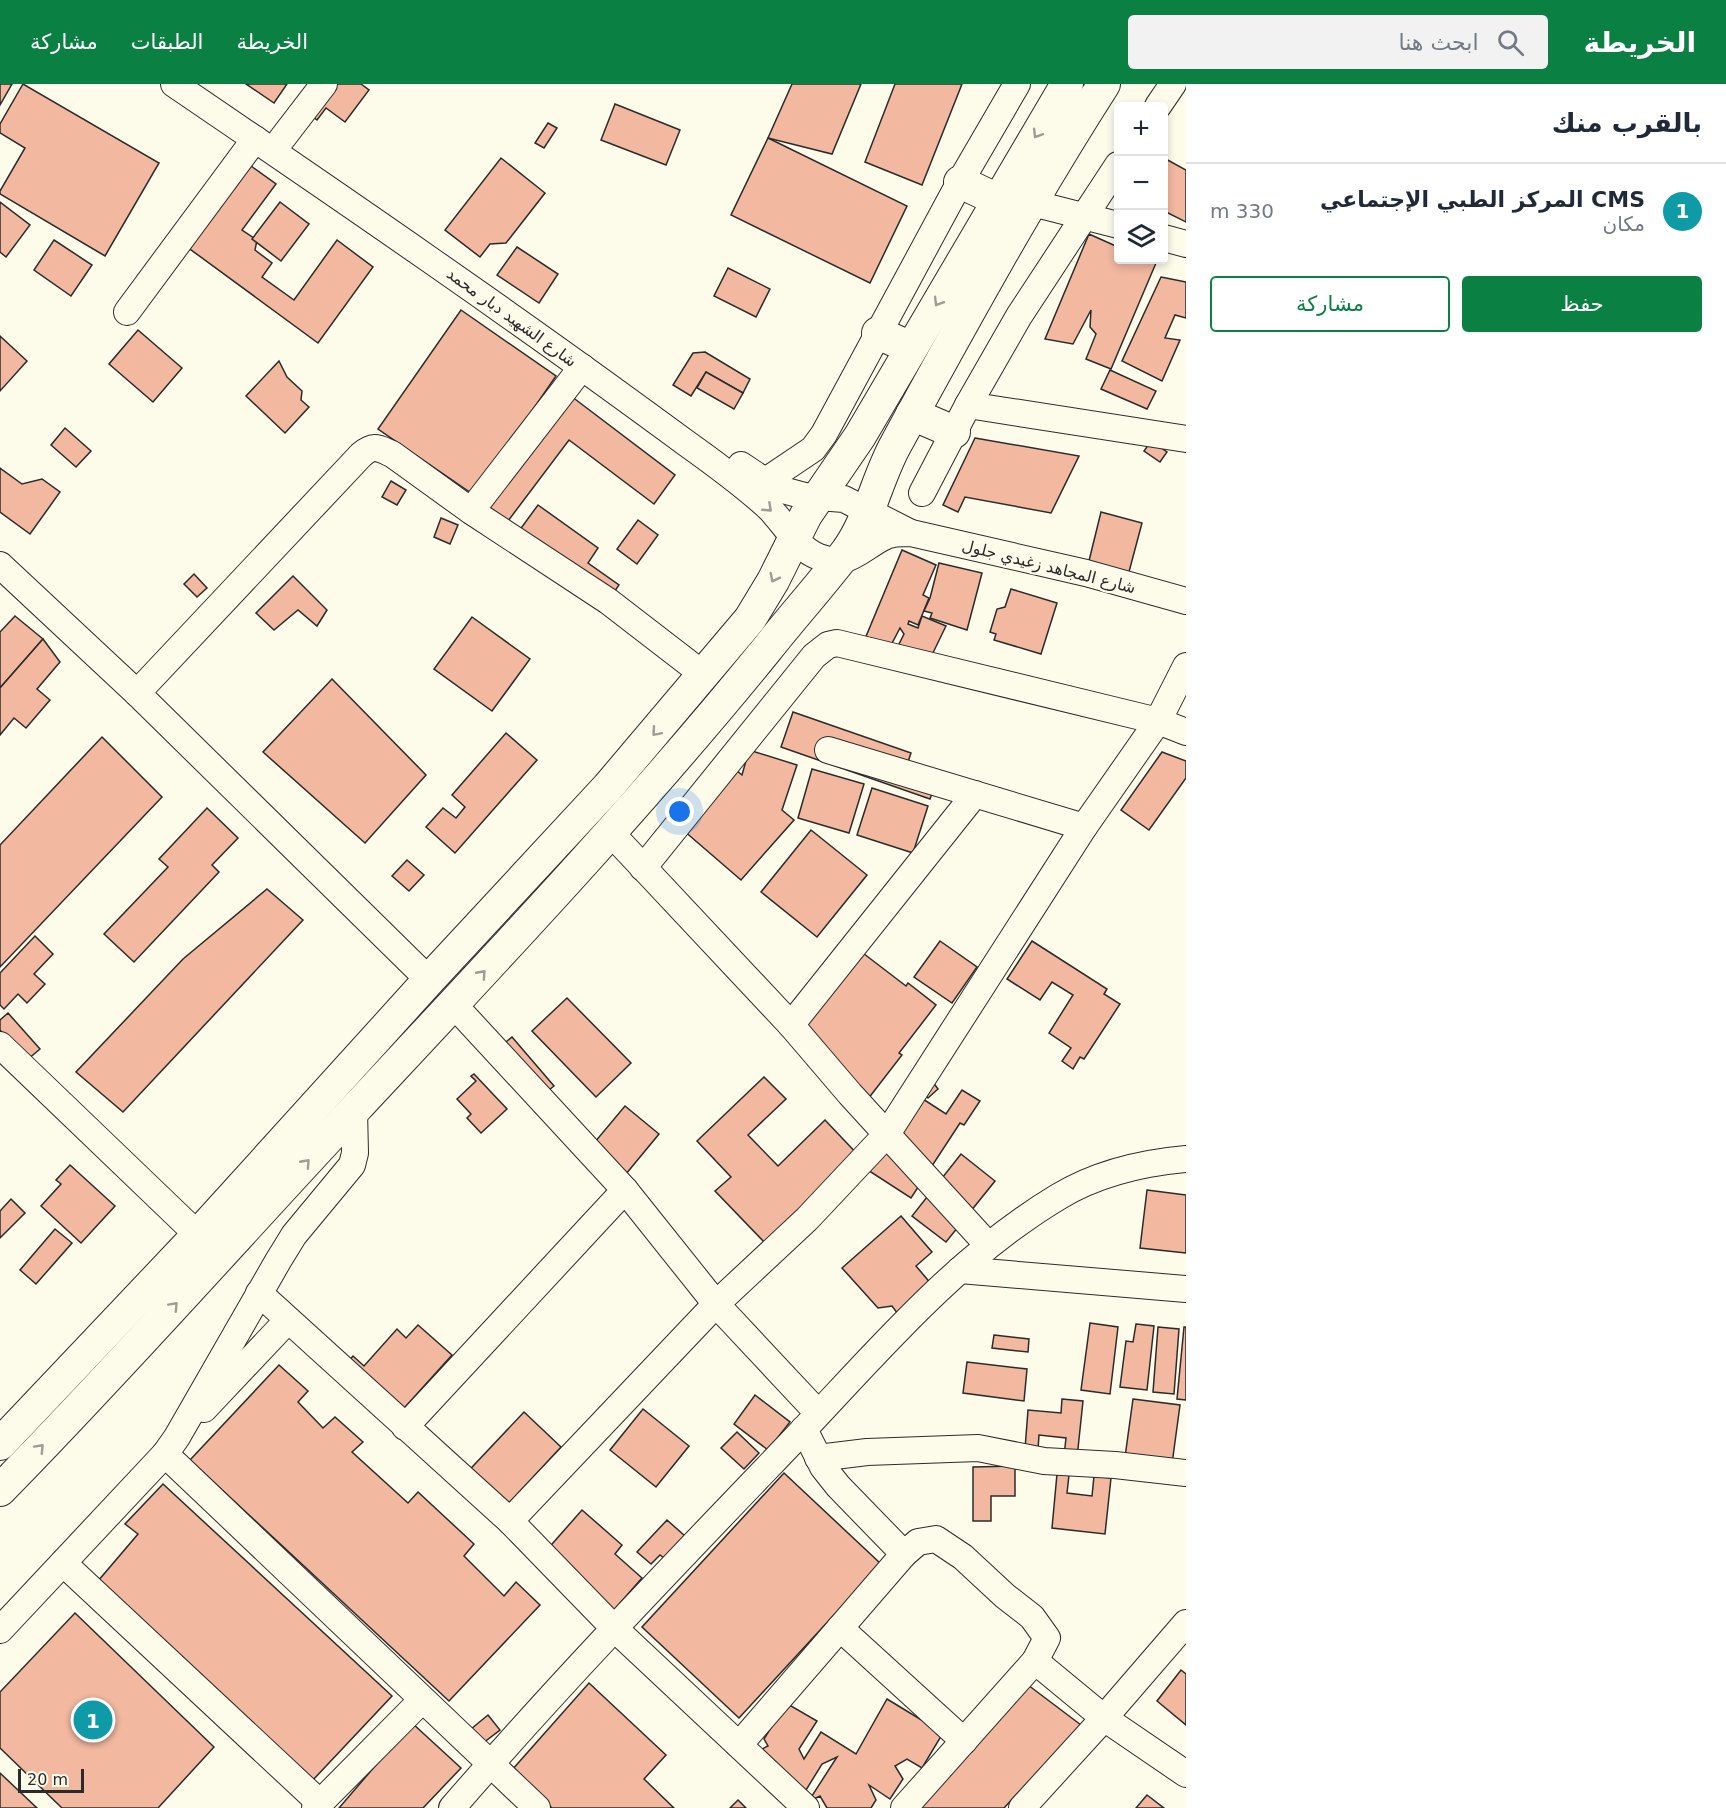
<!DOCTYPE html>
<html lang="ar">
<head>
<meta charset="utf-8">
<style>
	body { margin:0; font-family:"DejaVu Sans","Noto Naskh Arabic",sans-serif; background:#f2f2f3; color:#1f2937; direction:rtl }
	.controls { position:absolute; right:18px; top:18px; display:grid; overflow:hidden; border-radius:6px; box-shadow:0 3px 9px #0003 }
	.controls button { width:54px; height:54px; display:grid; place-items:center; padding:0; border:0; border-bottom:2px solid #e0e1e3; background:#fff; color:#1f2937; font:30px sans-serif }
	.scale { position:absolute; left:18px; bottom:15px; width:66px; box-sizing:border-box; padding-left:6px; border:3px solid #2b2b2b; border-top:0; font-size:16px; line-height:21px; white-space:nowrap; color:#2b2b2b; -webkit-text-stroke:4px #fdfbea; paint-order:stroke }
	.you { position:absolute; left:680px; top:728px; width:21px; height:21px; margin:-15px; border:4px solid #fff; border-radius:50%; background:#1a73e8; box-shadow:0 0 0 9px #1a73e833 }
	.badge { display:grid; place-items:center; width:39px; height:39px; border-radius:50%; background:#0b8043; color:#fff; font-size:20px; font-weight:700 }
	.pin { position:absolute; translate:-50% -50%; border:3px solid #fff; box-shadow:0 2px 6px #0006 }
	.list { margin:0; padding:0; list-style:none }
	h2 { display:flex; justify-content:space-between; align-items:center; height:78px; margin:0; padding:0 24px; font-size:26px }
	h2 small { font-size:20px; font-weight:400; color:#747a83 }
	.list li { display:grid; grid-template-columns:39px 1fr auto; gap:18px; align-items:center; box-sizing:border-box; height:96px; padding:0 24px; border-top:2px solid #e0e1e3 }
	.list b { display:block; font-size:22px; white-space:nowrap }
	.list p { margin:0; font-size:20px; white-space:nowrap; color:#747a83 }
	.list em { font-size:20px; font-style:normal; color:#747a83 }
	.actions { display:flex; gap:12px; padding:18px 24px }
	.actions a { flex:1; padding:14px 0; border:2px solid #0b8043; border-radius:6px; text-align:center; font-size:21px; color:#0b8043 }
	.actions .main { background:#0b8043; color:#fff }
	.icon { flex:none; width:33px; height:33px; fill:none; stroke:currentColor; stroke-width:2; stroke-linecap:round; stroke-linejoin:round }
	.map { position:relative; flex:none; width:1186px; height:1724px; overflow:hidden; direction:ltr }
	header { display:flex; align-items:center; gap:36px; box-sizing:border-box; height:84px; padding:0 30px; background:#0b8043; color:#fff }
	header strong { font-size:28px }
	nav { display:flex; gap:33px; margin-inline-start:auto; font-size:21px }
	.search { width:420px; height:54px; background:#f2f2f3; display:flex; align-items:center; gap:15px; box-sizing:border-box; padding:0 21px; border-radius:6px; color:#747a83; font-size:22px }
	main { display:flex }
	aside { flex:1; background:#fff }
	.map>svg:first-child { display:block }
	.building { fill:#f2b8a0; stroke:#2b2b2b; stroke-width:1.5 }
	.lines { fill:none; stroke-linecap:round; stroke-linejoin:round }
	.minor-casing { stroke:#2b2b2b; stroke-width:28 }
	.major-casing { stroke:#2b2b2b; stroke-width:34 }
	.minor { stroke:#fdfbea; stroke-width:26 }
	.major { stroke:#fdfbea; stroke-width:32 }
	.oneway { stroke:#9e9d94 }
	.labels { text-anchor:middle; stroke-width:4.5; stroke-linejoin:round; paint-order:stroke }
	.street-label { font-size:16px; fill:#2b2b2b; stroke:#fdfbea }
</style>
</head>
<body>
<header>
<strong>الخريطة</strong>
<div class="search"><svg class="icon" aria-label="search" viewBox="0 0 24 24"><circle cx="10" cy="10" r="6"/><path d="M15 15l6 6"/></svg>ابحث هنا</div>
<nav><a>الخريطة</a><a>الطبقات</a><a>مشاركة</a></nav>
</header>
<main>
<aside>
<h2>بالقرب منك<small></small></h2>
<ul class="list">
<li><span class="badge" style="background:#0f9aa8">1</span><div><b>CMS المركز الطبي الإجتماعي</b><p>مكان</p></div><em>330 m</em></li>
</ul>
<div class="actions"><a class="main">حفظ</a><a>مشاركة</a></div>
</aside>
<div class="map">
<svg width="1186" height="1724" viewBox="0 0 1186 1724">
	<rect width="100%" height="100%" fill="#fdfbea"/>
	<!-- building -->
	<g class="building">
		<polygon points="0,0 12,0 0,21"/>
		<polygon points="23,0 159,79 105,172 0,110 0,107 25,64 0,49 0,40"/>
		<polygon points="246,0 287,0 274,19"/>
		<polygon points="327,0 361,0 369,6 345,38 326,24 317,36 306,28"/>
		<polygon points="792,0 861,0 832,70 768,54"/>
		<polygon points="895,0 962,0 922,101 865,78"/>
		<polygon points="615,20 680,46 666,81 601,56"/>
		<polygon points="548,39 557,44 544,64 535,59"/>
		<polygon points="768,54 907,122 870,199 731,131"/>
		<polygon points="501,74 545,109 506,159 490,160 480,173 445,146"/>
		<polygon points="1164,74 1186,86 1186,138 1164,127"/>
		<polygon points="244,77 276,100 242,146 257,156 255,166 272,179 262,193 294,216 337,156 373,183 318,259 183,160"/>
		<polygon points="0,118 30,141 6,173 0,168"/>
		<polygon points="280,118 309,140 281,177 252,155"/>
		<polygon points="1089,150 1118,163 1118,176 1148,176 1156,179 1111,285 1086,275 1096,250 1090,243 1091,226 1073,260 1045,255"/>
		<polygon points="54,156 92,181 71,212 34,186"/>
		<polygon points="517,163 558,190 539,219 497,191"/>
		<polygon points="728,184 770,205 756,233 714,212"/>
		<polygon points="1161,193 1186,198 1186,234 1175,231 1165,254 1180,256 1162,297 1122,277"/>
		<polygon points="461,226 556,292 474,411 378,345"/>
		<polygon points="138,246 182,284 153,318 109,280"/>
		<polygon points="0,252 27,277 0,307"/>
		<polygon points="705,268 750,295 743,309 706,288 691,312 673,301 693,269"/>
		<polygon points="279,277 287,293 302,307 301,316 309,323 285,349 246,312"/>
		<polygon points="1110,286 1156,307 1147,325 1101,305"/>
		<polygon points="706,288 743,309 734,325 697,304"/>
		<polygon points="563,306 675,391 654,420 569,356 508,437 480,416"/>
		<polygon points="65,344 91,367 76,383 51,361"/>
		<polygon points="975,354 1079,372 1051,429 965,413 958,428 943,421"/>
		<polygon points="1151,357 1167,368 1160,378 1144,367"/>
		<polygon points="0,384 22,400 42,395 60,408 30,450 0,428"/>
		<polygon points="391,397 406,406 397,421 382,413"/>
		<polygon points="538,421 598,464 588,479 619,501 608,517 516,451"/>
		<polygon points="1101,428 1142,439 1126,499 1086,489"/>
		<polygon points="441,434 458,441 450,460 434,453"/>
		<polygon points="638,436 658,451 637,480 617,465"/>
		<polygon points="902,466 936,481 923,511 929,514 918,541 909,537 908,540 918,544 922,532 946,542 930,575 895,568 904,550 900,544 888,567 862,562"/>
		<polygon points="939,479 982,489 967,546 930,534 932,529 924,527 930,514"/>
		<polygon points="194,490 207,504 197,513 184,500"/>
		<polygon points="293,492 327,526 317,542 298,526 274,546 256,529"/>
		<polygon points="1011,505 1057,519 1041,570 994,556 996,550 990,548 997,525 1005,523"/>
		<polygon points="15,532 43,555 0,604 0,548"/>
		<polygon points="472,533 530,575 492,627 434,585"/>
		<polygon points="43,555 60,578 37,605 50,616 26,644 14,634 0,651 0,604"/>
		<polygon points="332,595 426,691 365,759 263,668"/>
		<polygon points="793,628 911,669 907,681 938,692 930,715 781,663"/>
		<polygon points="506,649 537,676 455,769 426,743 443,724 456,734 465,723 452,711"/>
		<polygon points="102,653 162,713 0,883 0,761"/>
		<polygon points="749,666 797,681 782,726 794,736 741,796 683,746 736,686 742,691"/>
		<polygon points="1162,668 1186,677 1186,694 1149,746 1121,726"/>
		<polygon points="812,685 864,700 849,749 798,734"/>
		<polygon points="872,704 928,722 913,769 857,751"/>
		<polygon points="207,724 238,754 212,781 219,788 134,878 104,850 168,783 159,775"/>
		<polygon points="811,746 867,791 817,853 761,808"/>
		<polygon points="407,776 424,791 409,807 392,792"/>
		<polygon points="267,805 303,836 123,1028 76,988 183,875"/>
		<polygon points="35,852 53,870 34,890 45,900 27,919 18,910 4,925 0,921 0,889"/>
		<polygon points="940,857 977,883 952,919 914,893"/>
		<polygon points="1032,857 1107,905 1104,910 1120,920 1084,975 1080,973 1073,985 1062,977 1071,964 1049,949 1073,911 1052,898 1040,916 1007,895"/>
		<polygon points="855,863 906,902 908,899 936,921 899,969 902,971 861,1024 790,949"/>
		<polygon points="567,914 631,979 596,1013 532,947"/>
		<polygon points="8,929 40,965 27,976 0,946 0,936"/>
		<polygon points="512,953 554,1002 534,1018 490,971"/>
		<polygon points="474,990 507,1025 481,1049 467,1034 471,1030 457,1015 476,997 471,992"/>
		<polygon points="764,993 786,1015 748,1051 778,1082 825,1036 861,1074 768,1162 715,1107 731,1093 697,1057"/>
		<polygon points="929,993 938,1005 928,1014 918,1002"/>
		<polygon points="909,1006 946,1030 962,1006 980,1017 964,1041 960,1039 911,1114 860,1081"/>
		<polygon points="625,1022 659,1050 621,1096 584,1071"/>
		<polygon points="961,1070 995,1097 946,1158 912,1132"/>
		<polygon points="70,1081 115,1122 81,1159 41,1122 61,1100 56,1096"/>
		<polygon points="1147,1106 1186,1111 1186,1169 1140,1164"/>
		<polygon points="11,1115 25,1129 0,1154 0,1127"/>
		<polygon points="901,1132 932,1168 916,1182 932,1201 898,1230 892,1222 878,1224 842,1184"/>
		<polygon points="55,1145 72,1159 36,1200 20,1186"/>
		<polygon points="1090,1239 1118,1243 1110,1310 1081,1306"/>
		<polygon points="1136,1240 1154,1242 1147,1306 1120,1303 1126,1257 1133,1258"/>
		<polygon points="418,1241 452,1271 397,1332 343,1284 353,1272 364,1282 397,1245 406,1254"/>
		<polygon points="1158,1243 1179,1245 1174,1310 1153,1308"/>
		<polygon points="1184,1243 1186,1243 1186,1316 1177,1315"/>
		<polygon points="994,1251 1029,1255 1028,1268 992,1264"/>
		<polygon points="967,1278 1027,1285 1024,1317 963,1309"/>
		<polygon points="279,1281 308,1307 298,1318 323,1344 335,1333 363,1358 352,1368 408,1419 418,1408 474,1460 464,1472 504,1512 516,1498 540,1521 449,1617 190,1376"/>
		<polygon points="755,1311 790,1338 768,1366 734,1340"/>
		<polygon points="1062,1315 1083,1317 1077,1374 1064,1372 1066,1354 1039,1351 1038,1366 1025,1365 1028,1326 1061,1329"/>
		<polygon points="1133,1315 1180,1321 1172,1380 1125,1373"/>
		<polygon points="643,1325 689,1362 656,1403 610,1366"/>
		<polygon points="524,1328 561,1363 496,1433 458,1398"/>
		<polygon points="737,1348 759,1369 744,1385 721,1364"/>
		<polygon points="1015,1382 1015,1412 991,1412 991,1437 973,1437 973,1383"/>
		<polygon points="784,1389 881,1480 739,1634 642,1543"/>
		<polygon points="1057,1390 1069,1391 1067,1409 1092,1412 1094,1392 1111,1394 1105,1450 1052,1444"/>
		<polygon points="163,1400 392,1612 312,1697 98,1497 138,1450 125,1440"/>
		<polygon points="582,1426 622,1461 615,1470 642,1494 606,1535 538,1476"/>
		<polygon points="667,1436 685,1452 665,1475 660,1471 651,1480 637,1468"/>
		<polygon points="75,1529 214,1663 158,1724 62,1724 0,1664 0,1608"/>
		<polygon points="1181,1586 1186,1590 1186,1641 1157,1617"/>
		<polygon points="589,1599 666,1671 644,1695 674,1724 552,1724 512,1686"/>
		<polygon points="1028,1601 1081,1641 1004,1724 916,1724"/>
		<polygon points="887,1615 943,1649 922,1684 907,1675 895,1682 903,1695 890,1715 869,1701 876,1716 871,1724 827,1724 820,1712 808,1718 837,1673 822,1680 803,1711 746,1673 768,1662 764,1655 786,1619 817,1637 799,1665 804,1675 821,1648 856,1670"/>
		<polygon points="488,1631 500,1646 483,1659 471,1645"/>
		<polygon points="412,1639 461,1684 423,1724 339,1724"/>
		<polygon points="0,1689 37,1724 0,1724"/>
		<polygon points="1147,1711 1164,1724 1136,1724"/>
		<polygon points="738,1716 746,1724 730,1724"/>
	</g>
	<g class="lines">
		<defs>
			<g id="minor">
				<path d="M 174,0 C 346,117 518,235 686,359 C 714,379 743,400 768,423 C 785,439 796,464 819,473 C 845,484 859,467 880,455 C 890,449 900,449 911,449 L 1086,489 L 1186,517"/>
				<polyline points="1158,22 1173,0"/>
				<polyline points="281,56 324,0"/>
				<polyline points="1032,119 1118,141"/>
				<polyline points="1164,154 1186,160"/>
				<polyline points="127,228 255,55"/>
				<polyline points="968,321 1186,355"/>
				<polyline points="741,381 775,404 805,412 844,415 911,449"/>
				<polyline points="764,398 813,365 824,350 960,98 1017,0"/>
				<polyline points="922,409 968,321 1019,232 1118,81"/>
				<polyline points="471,427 582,283"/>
				<polyline points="0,481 137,609 429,896"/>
				<path d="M 137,609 L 361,371 C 374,360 378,364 392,370 L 471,427 L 608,517 L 704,591"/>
				<polyline points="828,666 1084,743"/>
				<polyline points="610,748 791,941 850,1010 988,1161"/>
				<polyline points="643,784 814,572 828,561 837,559 1158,637 1186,648"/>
				<polyline points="454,921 625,1106 716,1220 818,1329"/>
				<polyline points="791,941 975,710"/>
				<polyline points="0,961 198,1151"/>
				<polyline points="960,1186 1186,1205"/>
				<polyline points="259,1209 510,1437 614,1544 806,1724"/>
				<polyline points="204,1325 288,1236"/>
				<polyline points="405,1343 625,1106"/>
				<polyline points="804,1345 823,1383 838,1402 904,1470 918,1458 936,1455 963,1473 1005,1512 1032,1533 1047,1554 1035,1577 1104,1634 1186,1690"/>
				<polyline points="165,1370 537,1724"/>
				<polyline points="818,1374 867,1368 978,1364 1044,1377 1115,1381 1186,1389"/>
				<polyline points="510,1437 716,1220 807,1135 887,1050 1084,743 1158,637 1186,582"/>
				<polyline points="63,1479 320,1719"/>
				<polyline points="840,1544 964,1657"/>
				<polyline points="0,1546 165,1370 177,1353 278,1177 294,1151 352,1081 355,1069 354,1026"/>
				<polyline points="739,1661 904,1470"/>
				<polyline points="315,1724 422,1616"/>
				<path d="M 452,1724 C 560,1599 675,1480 790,1360 C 874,1272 952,1177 1058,1113 C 1096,1090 1141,1079 1186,1075"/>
				<polyline points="904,1724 1035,1577"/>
				<polyline points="1022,1724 1104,1634 1186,1539"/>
			</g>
			<g id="major">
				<polyline points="960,98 998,116"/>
				<polyline points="878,249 911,264"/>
				<polyline points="912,330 954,348"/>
				<polyline points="0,1360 198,1151 429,896 608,703 750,535 773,497 806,431 860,352 1067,0"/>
				<path d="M 0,1406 C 122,1282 238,1150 357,1023 C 497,873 638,724 767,565 C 793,532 822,500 847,467 C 870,435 877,394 896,360 C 962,239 1029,117 1104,0"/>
			</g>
		</defs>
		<!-- minor casing -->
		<use href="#minor" class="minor-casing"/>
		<!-- major casing -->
		<use href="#major" class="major-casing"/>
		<!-- minor -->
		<use href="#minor" class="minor"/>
		<!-- major -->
		<use href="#major" class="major"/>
	</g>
	<!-- one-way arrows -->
	<defs><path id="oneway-chevron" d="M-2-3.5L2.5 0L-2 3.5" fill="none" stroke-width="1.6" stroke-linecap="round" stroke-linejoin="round" transform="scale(1.5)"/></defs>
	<g class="oneway">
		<use href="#oneway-chevron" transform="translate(1037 50) rotate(121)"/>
		<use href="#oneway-chevron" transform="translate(938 218) rotate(121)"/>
		<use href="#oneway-chevron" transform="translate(768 424) rotate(43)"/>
		<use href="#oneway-chevron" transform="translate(774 494) rotate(117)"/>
		<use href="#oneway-chevron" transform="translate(656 648) rotate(131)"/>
		<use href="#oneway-chevron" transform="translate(482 890) rotate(-48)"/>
		<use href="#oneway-chevron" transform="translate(306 1079) rotate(-48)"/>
		<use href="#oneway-chevron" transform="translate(174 1222) rotate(-47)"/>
		<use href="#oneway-chevron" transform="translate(40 1364) rotate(-47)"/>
	</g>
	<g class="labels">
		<!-- street labels -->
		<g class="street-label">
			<text transform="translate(512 233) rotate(36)" y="6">شارع الشهيد دبار محمد</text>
			<text transform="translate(1049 482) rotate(14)" y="6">شارع المجاهد زغيدي جلول</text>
		</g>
	</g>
</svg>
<div class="controls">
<button>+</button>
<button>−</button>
<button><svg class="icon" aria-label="layers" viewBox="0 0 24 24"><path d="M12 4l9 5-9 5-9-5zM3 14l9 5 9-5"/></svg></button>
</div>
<div class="scale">20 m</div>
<div class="you"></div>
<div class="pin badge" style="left:93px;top:1636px;background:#0f9aa8">1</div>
</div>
</main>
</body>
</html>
